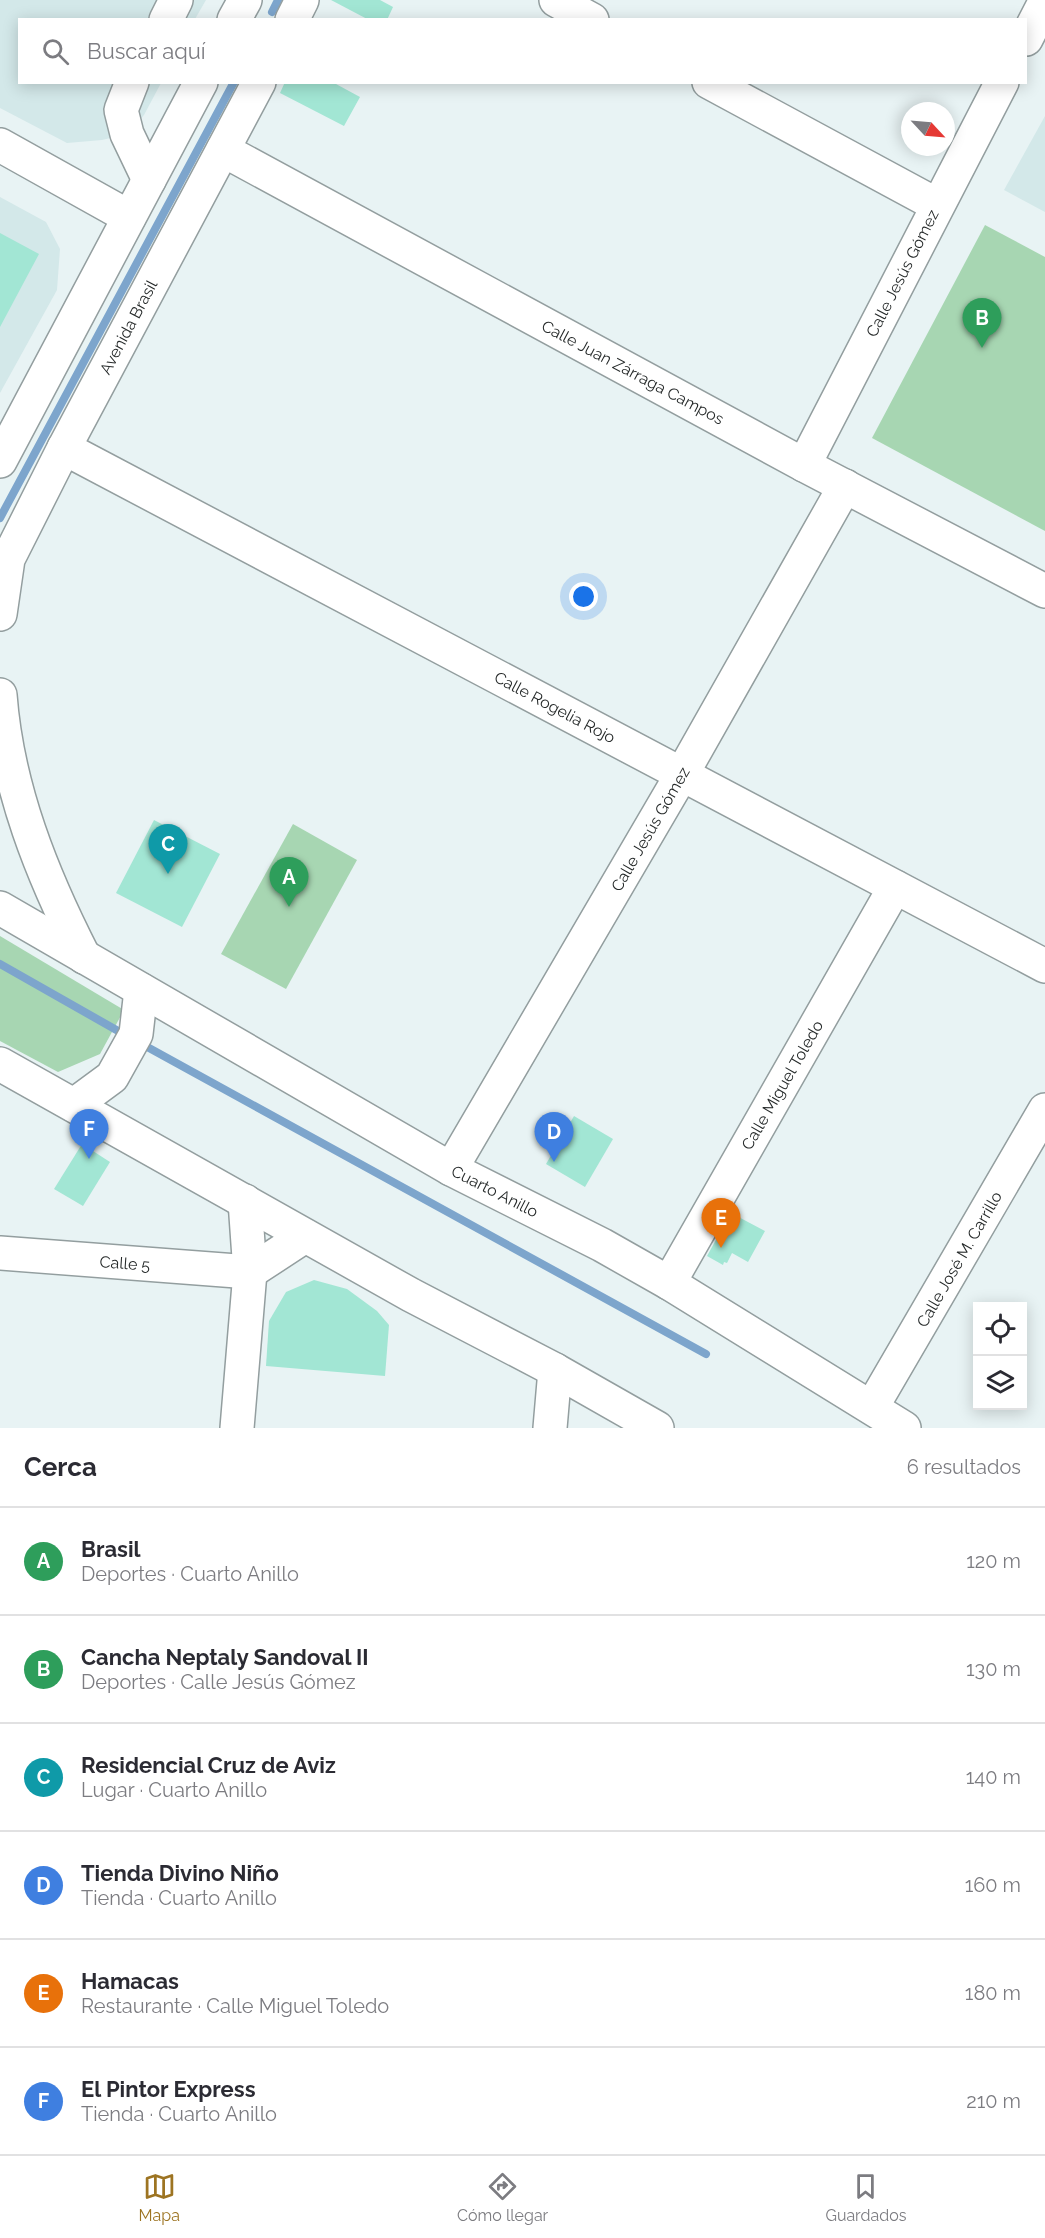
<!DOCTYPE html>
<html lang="es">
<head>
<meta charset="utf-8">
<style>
	body { margin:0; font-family:Raleway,sans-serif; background:#f7f7f7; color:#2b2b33 }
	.controls { position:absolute; right:18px; bottom:18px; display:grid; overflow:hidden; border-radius:0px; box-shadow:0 3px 15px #0003 }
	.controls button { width:54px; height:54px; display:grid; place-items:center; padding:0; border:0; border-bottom:2px solid #e1e1e2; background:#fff; color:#2b2b33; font:30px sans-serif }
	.compass { position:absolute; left:901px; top:102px; width:54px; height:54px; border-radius:50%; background:#fff; box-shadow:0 3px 15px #0003; rotate:116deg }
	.you { position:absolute; left:584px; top:597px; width:21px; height:21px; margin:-15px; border:4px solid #fff; border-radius:50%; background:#1a73e8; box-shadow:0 0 0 9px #1a73e833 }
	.badge { display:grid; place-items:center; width:39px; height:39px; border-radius:50%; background:#9d7422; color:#fff; font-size:20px; font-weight:700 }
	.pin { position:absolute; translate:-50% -50px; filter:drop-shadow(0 2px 3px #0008) }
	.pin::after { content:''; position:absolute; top:32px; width:21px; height:18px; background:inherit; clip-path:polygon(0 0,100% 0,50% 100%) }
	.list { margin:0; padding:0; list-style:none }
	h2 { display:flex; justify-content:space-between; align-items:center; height:78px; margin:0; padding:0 24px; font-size:26px }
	h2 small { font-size:20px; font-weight:400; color:#7c7c81 }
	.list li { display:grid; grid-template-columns:39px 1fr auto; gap:18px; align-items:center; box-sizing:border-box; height:108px; padding:0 24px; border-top:2px solid #e1e1e2 }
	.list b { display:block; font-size:22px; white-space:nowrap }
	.list p { margin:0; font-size:20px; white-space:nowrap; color:#7c7c81 }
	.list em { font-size:20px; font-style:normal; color:#7c7c81 }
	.icon { flex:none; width:33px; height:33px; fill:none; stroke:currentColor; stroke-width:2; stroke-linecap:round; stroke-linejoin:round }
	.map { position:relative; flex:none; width:1045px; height:1428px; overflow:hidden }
	.search { position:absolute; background:#fff; box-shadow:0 3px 15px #0003; left:18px; right:18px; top:18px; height:66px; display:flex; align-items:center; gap:15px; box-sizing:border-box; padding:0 21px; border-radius:0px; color:#7c7c81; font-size:22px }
	.sheet { height:726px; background:#fff }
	nav { display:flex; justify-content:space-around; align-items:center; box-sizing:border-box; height:84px; border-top:2px solid #e1e1e2; background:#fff; font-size:16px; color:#7c7c81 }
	nav a { display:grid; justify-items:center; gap:3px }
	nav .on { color:#9d7422 }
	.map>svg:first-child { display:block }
	.built { fill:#d3e8e9 }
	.green { fill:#a7d6b2 }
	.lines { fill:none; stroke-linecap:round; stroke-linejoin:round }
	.stream { stroke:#7da5cc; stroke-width:8 }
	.building { fill:#a2e6d4 }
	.minor-casing { stroke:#939e9f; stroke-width:36 }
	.major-casing { stroke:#939e9f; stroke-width:36 }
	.highway-casing { stroke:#939e9f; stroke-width:36 }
	.minor { stroke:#fff; stroke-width:33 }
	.major { stroke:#fff; stroke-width:33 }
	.highway { stroke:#fff; stroke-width:33 }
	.labels { text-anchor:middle; stroke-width:6; stroke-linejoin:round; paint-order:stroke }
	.street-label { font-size:16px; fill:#262a2a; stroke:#fff }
</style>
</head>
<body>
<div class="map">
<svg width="1045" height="1428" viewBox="0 0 1045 1428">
	<rect width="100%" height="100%" fill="#e8f3f4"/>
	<!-- built -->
	<g class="built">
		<polygon points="0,0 206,0 195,19 20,20 20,82 161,83 144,115 127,134 102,140 67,143 0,108"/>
		<polygon points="1045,116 1045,212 1004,190"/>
		<polygon points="0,197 46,222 60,249 57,290 0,393"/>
	</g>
	<!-- green -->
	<g class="green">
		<polygon points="985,225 1045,257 1045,531 872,438"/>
		<polygon points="293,824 357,860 286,989 221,954"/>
		<polygon points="0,936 124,1010 100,1054 58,1072 0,1041"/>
	</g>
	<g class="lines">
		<!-- stream -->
		<g class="stream">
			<polyline points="272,12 278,0"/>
			<polyline points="0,518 234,82"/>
			<polyline points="0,964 127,1036"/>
			<polyline points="140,1043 706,1354"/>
		</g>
	</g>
	<!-- building -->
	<g class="building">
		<polygon points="331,0 380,0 393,7 387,20 369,20"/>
		<polygon points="285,82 337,82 336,84 360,97 344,126 280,93"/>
		<polygon points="0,233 39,254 0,327"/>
		<polygon points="154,820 220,854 182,927 116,893"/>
		<polygon points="574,1116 613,1139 585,1187 546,1164"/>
		<polygon points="82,1144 110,1162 83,1206 54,1189"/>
		<polygon points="731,1213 765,1231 748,1262 732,1253 727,1263 724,1262 723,1265 707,1256"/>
		<polygon points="314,1280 347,1289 377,1311 389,1325 385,1376 266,1366 269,1321 286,1292"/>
	</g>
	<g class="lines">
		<defs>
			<g id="minor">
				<polyline points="556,0 592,20"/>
				<polyline points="166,20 176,0"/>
				<polyline points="1026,39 1045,2"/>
				<polyline points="132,82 121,110 127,134 149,180"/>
				<polyline points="709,82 937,205"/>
				<polyline points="0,145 129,217"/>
				<polyline points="223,150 804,465 1045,591"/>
				<polyline points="64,448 1045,966"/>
				<polyline points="804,465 1002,82"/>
				<polyline points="451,1169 682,774 845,486"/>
				<polyline points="0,1253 250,1272 305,1236"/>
				<polyline points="669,1283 895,887"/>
				<polyline points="872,1407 1045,1110"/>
				<polyline points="237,1428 250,1272 245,1201"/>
				<polyline points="550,1428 555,1370"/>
			</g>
			<g id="major">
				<polyline points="234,20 245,0"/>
				<polyline points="292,20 302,0"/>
				<polyline points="0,461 201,82"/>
				<polyline points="0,614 8,559 64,448 259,82"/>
				<path d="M 0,695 C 7,788 42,875 84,957"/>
			</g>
			<g id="highway">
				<polyline points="0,908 451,1169 602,1245 669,1283 904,1428"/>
				<polyline points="0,1064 411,1295 555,1370 657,1428"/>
				<polyline points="74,1105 112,1077 136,1034 141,990"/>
			</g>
		</defs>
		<!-- minor casing -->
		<use href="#minor" class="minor-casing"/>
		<!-- major casing -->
		<use href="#major" class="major-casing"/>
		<!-- highway casing -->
		<use href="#highway" class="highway-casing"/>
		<!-- minor -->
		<use href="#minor" class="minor"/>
		<!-- major -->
		<use href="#major" class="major"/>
		<!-- highway -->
		<use href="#highway" class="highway"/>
	</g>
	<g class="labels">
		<!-- street labels -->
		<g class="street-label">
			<text transform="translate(902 273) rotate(-63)" y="6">Calle Jesús Gómez</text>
			<text transform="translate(128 327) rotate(-62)" y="6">Avenida Brasil</text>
			<text transform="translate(633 372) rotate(28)" y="6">Calle Juan Zárraga Campos</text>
			<text transform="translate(555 707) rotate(28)" y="6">Calle Rogelia Rojo</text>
			<text transform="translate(650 829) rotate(-60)" y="6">Calle Jesús Gómez</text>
			<text transform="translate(782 1085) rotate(-60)" y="6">Calle Miguel Toledo</text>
			<text transform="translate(495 1191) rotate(27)" y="6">Cuarto Anillo</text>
			<text transform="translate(959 1259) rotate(-60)" y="6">Calle José M. Carrillo</text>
			<text transform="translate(125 1263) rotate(4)" y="6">Calle 5</text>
		</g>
	</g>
</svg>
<div class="controls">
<button><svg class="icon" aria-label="locate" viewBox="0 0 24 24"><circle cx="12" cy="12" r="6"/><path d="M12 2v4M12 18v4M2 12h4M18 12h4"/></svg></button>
<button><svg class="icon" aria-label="layers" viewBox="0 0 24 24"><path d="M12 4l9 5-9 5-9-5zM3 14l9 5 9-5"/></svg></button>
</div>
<svg class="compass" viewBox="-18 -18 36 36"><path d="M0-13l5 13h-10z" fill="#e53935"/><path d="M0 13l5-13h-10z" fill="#7c7c81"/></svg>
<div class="you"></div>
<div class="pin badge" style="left:289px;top:907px;background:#2e9e5b">A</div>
<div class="pin badge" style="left:982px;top:348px;background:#2e9e5b">B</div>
<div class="pin badge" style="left:168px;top:874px;background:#0f9aa8">C</div>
<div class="pin badge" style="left:554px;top:1162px;background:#3f7fe0">D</div>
<div class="pin badge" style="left:721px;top:1248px;background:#e8710a">E</div>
<div class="pin badge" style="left:89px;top:1159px;background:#3f7fe0">F</div>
<div class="search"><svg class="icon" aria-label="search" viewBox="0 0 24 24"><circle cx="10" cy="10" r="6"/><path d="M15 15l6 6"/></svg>Buscar aquí</div>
</div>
<section class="sheet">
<h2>Cerca<small>6 resultados</small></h2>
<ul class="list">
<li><span class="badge" style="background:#2e9e5b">A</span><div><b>Brasil</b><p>Deportes · Cuarto Anillo</p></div><em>120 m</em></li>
<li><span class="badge" style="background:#2e9e5b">B</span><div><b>Cancha Neptaly Sandoval II</b><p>Deportes · Calle Jesús Gómez</p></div><em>130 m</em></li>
<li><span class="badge" style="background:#0f9aa8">C</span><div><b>Residencial Cruz de Aviz</b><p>Lugar · Cuarto Anillo</p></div><em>140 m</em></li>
<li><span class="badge" style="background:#3f7fe0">D</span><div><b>Tienda Divino Niño</b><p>Tienda · Cuarto Anillo</p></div><em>160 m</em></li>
<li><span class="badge" style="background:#e8710a">E</span><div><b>Hamacas</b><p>Restaurante · Calle Miguel Toledo</p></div><em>180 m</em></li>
<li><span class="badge" style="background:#3f7fe0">F</span><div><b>El Pintor Express</b><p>Tienda · Cuarto Anillo</p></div><em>210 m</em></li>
</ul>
</section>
<nav>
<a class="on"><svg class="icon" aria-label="map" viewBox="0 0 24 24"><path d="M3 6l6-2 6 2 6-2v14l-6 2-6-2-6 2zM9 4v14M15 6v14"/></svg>Mapa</a>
<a><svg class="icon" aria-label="directions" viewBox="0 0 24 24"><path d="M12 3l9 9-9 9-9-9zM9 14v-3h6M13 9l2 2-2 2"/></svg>Cómo llegar</a>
<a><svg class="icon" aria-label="saved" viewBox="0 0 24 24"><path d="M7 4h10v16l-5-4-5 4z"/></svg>Guardados</a>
</nav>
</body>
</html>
